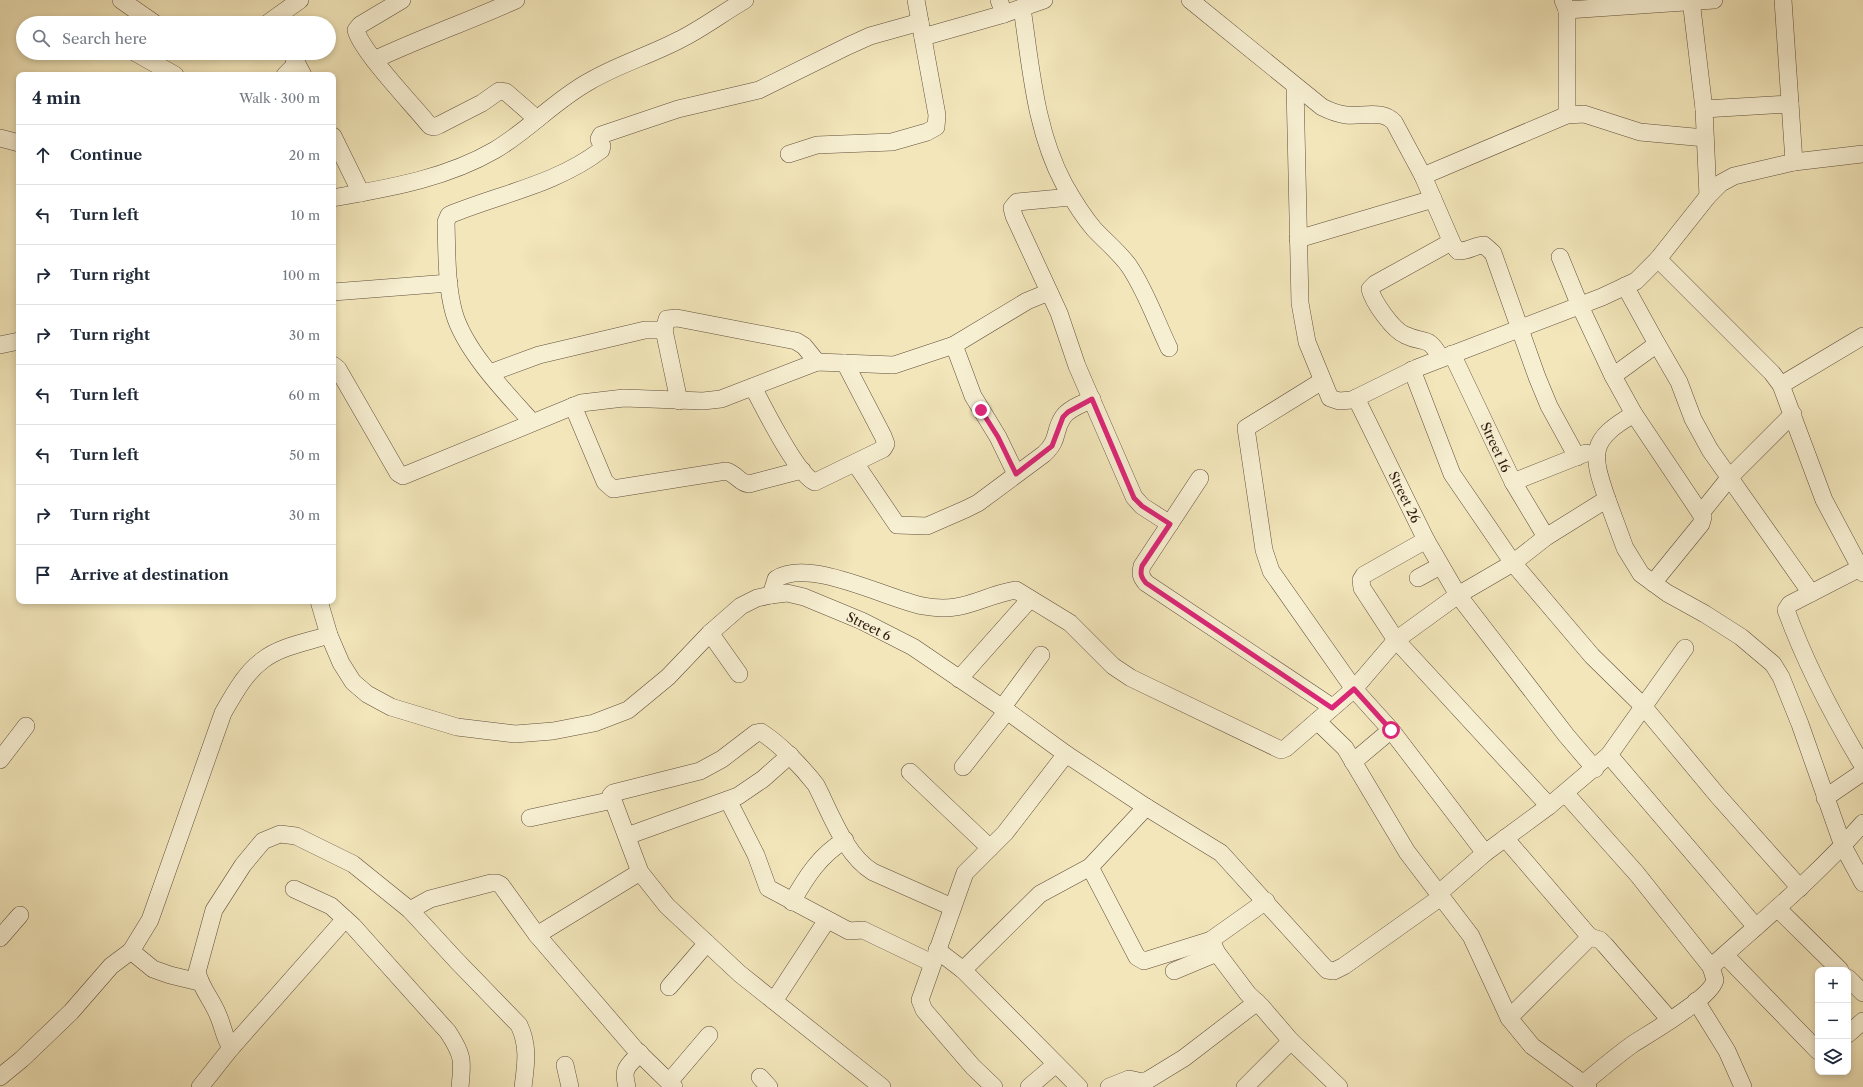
<!DOCTYPE html>
<html lang="en">
<head>
<meta charset="utf-8">
<style>
	body { margin:0; font-family:"Libre Caslon Text",serif; background:#f2f2f3; color:#1f2937 }
	.controls { position:absolute; right:12px; bottom:12px; display:grid; overflow:hidden; border-radius:8px; box-shadow:0 2px 6px #0003 }
	.controls button { width:36px; height:36px; display:grid; place-items:center; padding:0; border:0; border-bottom:1px solid #e0e1e3; background:#fff; color:#1f2937; font:20px sans-serif }
	.stop { position:absolute; width:12px; height:12px; margin:-9px; border:3px solid #db2777; border-radius:50%; background:#fff }
	.stop.end { background:#db2777; border-color:#fff; box-shadow:0 1px 4px #0008 }
	.list { margin:0; padding:0; list-style:none }
	h2 { display:flex; justify-content:space-between; align-items:center; height:52px; margin:0; padding:0 16px; font-size:17px }
	h2 small { font-size:13px; font-weight:400; color:#747a83 }
	.list li { display:grid; grid-template-columns:26px 1fr auto; gap:12px; align-items:center; box-sizing:border-box; height:60px; padding:0 16px; border-top:1px solid #e0e1e3 }
	.list b { display:block; font-size:15px; white-space:nowrap }
	.list em { font-size:13px; font-style:normal; color:#747a83 }
	.icon { flex:none; width:22px; height:22px; fill:none; stroke:currentColor; stroke-width:2; stroke-linecap:round; stroke-linejoin:round }
	.map { position:relative; flex:none; width:1863px; height:1087px; overflow:hidden }
	.search { position:absolute; background:#fff; box-shadow:0 2px 6px #0003; left:16px; top:16px; width:320px; height:44px; display:flex; align-items:center; gap:10px; box-sizing:border-box; padding:0 14px; border-radius:22px; color:#747a83; font-size:15px }
	.panel { position:absolute; background:#fff; box-shadow:0 2px 6px #0003; left:16px; top:72px; width:320px; height:532px; border-radius:8px }
	.map>svg:first-child { display:block }
	.lines { fill:none; stroke-linecap:round; stroke-linejoin:round }
	.minor-casing { stroke:#614f3b; stroke-width:18 }
	.minor { stroke:#f7efd2; stroke-width:17 }
	.route { stroke:#db2777; stroke-width:5 }
	.labels { text-anchor:middle; stroke-width:4; stroke-linejoin:round; paint-order:stroke }
	.street-label { font-size:13px; fill:#311d11; stroke:#f7efd2 }
</style>
</head>
<body>
<div class="map">
<svg width="1863" height="1087" viewBox="0 0 1863 1087">
	<rect width="100%" height="100%" fill="#f2e6ba"/>
	<filter id="stains"><feTurbulence type="fractalNoise" baseFrequency=".005" numOctaves="4"/><feColorMatrix values="0 0 0 0 .2 0 0 0 0 .09 0 0 0 0 .02 0 0 0 .5 -.17"/></filter>
	<radialGradient id="worn" r=".72"><stop offset=".6" stop-color="#630" stop-opacity="0"/><stop offset="1" stop-color="#630" stop-opacity=".3"/></radialGradient>
	<g class="lines">
		<defs>
			<g id="minor">
				<polyline points="121,0 154,23"/>
				<path d="M 402,0 L 360,25 L 356,30 C 361,51 414,106 430,126 L 434,127 L 439,125 L 482,103 L 499,91 L 506,92 L 537,119"/>
				<polyline points="999,0 1004,14"/>
				<path d="M 1190,0 L 1322,107 C 1330,111 1337,114 1346,115 C 1362,117 1382,109 1394,122 L 1423,176 L 1453,245 L 1458,251 C 1468,252 1475,245 1484,245 L 1493,253 L 1537,377 L 1549,406 L 1577,457"/>
				<polyline points="1563,0 1567,10 1714,0"/>
				<polyline points="1691,0 1704,109 1708,196"/>
				<polyline points="1783,0 1794,162"/>
				<path d="M 1022,8 C 1031,67 1035,130 1064,184 C 1073,200 1082,215 1094,229 C 1106,242 1119,252 1129,266 C 1146,291 1156,321 1169,348"/>
				<polyline points="268,23 300,0"/>
				<polyline points="923,37 1004,14 1044,0"/>
				<polyline points="136,53 175,75"/>
				<polyline points="291,53 303,75"/>
				<path d="M 374,60 C 421,38 469,21 516,0"/>
				<polyline points="285,75 297,63"/>
				<polyline points="1295,86 1300,303 1307,342 1330,398 1339,401 1352,400 1417,368 1602,297 1636,281 1658,259 1708,196 1721,183 1734,176 1794,162 1863,154"/>
				<polyline points="1704,109 1790,104"/>
				<polyline points="1567,115 1567,10"/>
				<polyline points="333,136 361,193"/>
				<polyline points="0,138 19,143"/>
				<polyline points="789,154 817,145 892,142 927,132 936,127 937,115 916,0"/>
				<polyline points="1423,176 1567,115 1584,114 1640,132 1705,138"/>
				<polyline points="1071,197 1017,202 1012,208 1014,216 1059,313 1077,366 1134,497 1142,506 1170,524"/>
				<path d="M 333,198 C 388,188 445,179 495,150 C 529,130 555,100 590,81 C 619,64 651,55 681,39 C 703,28 724,12 745,0"/>
				<polyline points="1298,239 1433,199"/>
				<polyline points="1560,257 1580,306 1613,376 1634,414 1703,517 1701,524 1653,583"/>
				<polyline points="1658,259 1772,373 1781,385 1824,500 1863,573"/>
				<polyline points="333,292 449,283"/>
				<polyline points="664,330 667,319 677,318 796,341 804,346 817,362"/>
				<polyline points="1657,344 1679,382 1693,419 1710,450 1811,593"/>
				<polyline points="0,345 19,341"/>
				<polyline points="954,345 973,396 998,437 1016,474"/>
				<polyline points="1452,354 1513,482 1546,537"/>
				<path d="M 1441,358 C 1427,334 1426,345 1405,335 C 1393,330 1373,302 1370,289 L 1375,284 L 1451,242"/>
				<polyline points="333,365 338,369 398,473 403,476 581,403 624,398 703,401 721,399 817,362 894,365 954,345 1027,301 1049,292"/>
				<polyline points="1412,370 1452,474 1513,563 1592,656 1643,706 1718,796 1800,888"/>
				<polyline points="490,373 539,355 645,330 664,330 679,401"/>
				<polyline points="1613,376 1657,344 1625,286"/>
				<polyline points="1322,381 1246,428 1264,550 1271,571 1354,689 1391,730 1485,853"/>
				<polyline points="1781,385 1863,336"/>
				<path d="M 753,387 C 763,406 797,475 815,482 L 883,449 L 886,444 L 883,436 L 845,363"/>
				<polyline points="1356,398 1426,540 1458,595 1566,735 1595,769"/>
				<path d="M 573,406 L 605,482 L 613,489 L 726,471 C 737,474 739,483 749,484 L 802,470"/>
				<path d="M 532,422 C 506,393 465,351 454,313 C 446,284 447,251 446,222 L 449,215 C 500,194 557,184 601,150 L 602,146 L 599,139 L 601,135 L 678,109 L 759,90 L 848,46 L 870,36 L 920,22"/>
				<path d="M 855,463 L 897,525 L 927,526 L 966,509 L 978,503 L 1044,454 C 1060,439 1053,432 1063,417 C 1069,408 1083,404 1092,399"/>
				<path d="M 1200,478 L 1142,566 C 1140,574 1141,577 1146,583 L 1332,707"/>
				<polyline points="1513,482 1586,453"/>
				<path d="M 1607,499 C 1591,453 1589,440 1634,414"/>
				<polyline points="1701,513 1730,477 1793,414"/>
				<polyline points="1426,540 1364,575 1361,580 1362,588 1396,640 1549,806"/>
				<path d="M 1860,568 L 1790,604 L 1786,610 C 1806,665 1833,716 1863,766"/>
				<polyline points="1418,578 1440,566"/>
				<path d="M 771,595 L 776,579 C 809,557 887,599 923,606 C 964,614 980,596 1016,590 L 1070,623 L 1113,666 L 1131,678 L 1281,750 L 1286,748 L 1354,689 L 1396,640 L 1458,595 L 1513,563 L 1546,537 L 1607,499 L 1625,548 L 1641,574 L 1667,593 L 1705,614 L 1741,637 L 1773,664 L 1781,677 L 1800,724 L 1843,846 L 1863,883"/>
				<polyline points="319,601 329,635 341,663 353,682 367,694 391,707 457,727 515,734 553,731 594,723 628,710 668,677 710,633 741,606 757,598 771,595 787,593 804,597 862,621 913,647 1007,711 1066,754 1146,807 1221,853 1327,970 1334,971 1344,966 1441,897"/>
				<polyline points="710,633 739,674"/>
				<polyline points="959,679 1030,599"/>
				<polyline points="1002,708 1041,655"/>
				<polyline points="1317,721 1345,748 1407,852 1471,936 1509,1018"/>
				<polyline points="1609,755 1756,927"/>
				<polyline points="0,760 26,726"/>
				<polyline points="1353,762 1391,730"/>
				<polyline points="963,767 1007,711"/>
				<polyline points="910,772 990,848"/>
				<polyline points="1565,793 1637,874 1711,967"/>
				<polyline points="1825,798 1863,772"/>
				<polyline points="728,800 756,855 768,888 849,931 863,930 932,963"/>
				<polyline points="530,818 613,800"/>
				<polyline points="627,836 738,796 763,779 790,755"/>
				<polyline points="1505,838 1590,937 1509,1018 1532,1046 1588,1087"/>
				<polyline points="1090,867 1137,957 1144,961 1211,940 1266,901"/>
				<path d="M 294,889 L 331,906 L 353,926 L 448,1032 C 463,1055 463,1060 460,1087"/>
				<polyline points="1438,894 1485,853 1549,806 1609,755 1685,648"/>
				<path d="M 792,902 C 806,877 820,855 845,840"/>
				<polyline points="1777,908 1840,970"/>
				<polyline points="410,910 430,899 491,883 497,883 501,885 537,935 635,1049 674,1087"/>
				<polyline points="537,935 640,872"/>
				<polyline points="1590,937 1600,940 1605,945 1670,1020"/>
				<polyline points="0,938 20,915"/>
				<polyline points="1211,940 1217,953 1248,994 1261,1006 1291,1041 1339,1087"/>
				<polyline points="937,950 963,970 1079,1087"/>
				<polyline points="131,951 153,969 170,975 199,982"/>
				<polyline points="1725,955 1818,1051"/>
				<polyline points="963,970 1040,894 1090,867 1146,807"/>
				<polyline points="1174,971 1217,953"/>
				<polyline points="1848,978 1863,993"/>
				<polyline points="669,987 707,943"/>
				<polyline points="774,1001 827,920"/>
				<polyline points="1696,1001 1727,1051 1743,1087"/>
				<polyline points="1848,1034 1863,1021"/>
				<path d="M 231,1048 C 224,1037 223,1026 218,1015 C 212,1000 201,988 197,972 L 214,910 L 243,865 L 263,841 L 280,834 L 296,836 L 353,864 L 410,910 L 456,960 L 519,1025 C 529,1046 526,1064 523,1087"/>
				<polyline points="565,1065 570,1087"/>
				<path d="M 0,1077 L 22,1059 L 71,1012 L 111,966 L 131,951 L 150,920 L 223,713 C 234,694 245,673 263,660 C 281,646 308,642 329,635"/>
				<polyline points="760,1077 769,1087"/>
				<polyline points="669,1082 709,1035"/>
				<path d="M 1584,1083 C 1600,1070 1616,1056 1633,1044 C 1650,1033 1711,998 1715,980 L 1711,967 C 1763,920 1817,876 1863,823"/>
				<polyline points="200,1087 231,1048 345,919"/>
				<path d="M 627,1087 C 622,1068 627,1067 640,1053"/>
				<path d="M 882,1087 L 740,974 L 667,906 L 640,872 L 611,795 L 613,793 L 700,771 L 722,759 L 756,733 L 761,732 C 780,744 802,767 816,785 C 831,814 845,855 873,872 L 952,907"/>
				<polyline points="994,1087 973,1067 924,1010 920,1000 965,873 1005,833 1066,754"/>
				<polyline points="1029,1087 1056,1064"/>
				<polyline points="1109,1087 1129,1079 1143,1082 1148,1080 1184,1058 1257,1002"/>
				<polyline points="1245,1087 1291,1041"/>
			</g>
		</defs>
		<!-- minor casing -->
		<use href="#minor" class="minor-casing"/>
		<!-- minor -->
		<use href="#minor" class="minor"/>
	</g>
	<g class="lines">
		<!-- route -->
		<path class="route" d="M 981,410 L 998,437 L 1016,474 L 1052,446 L 1063,417 L 1068,412 L 1092,399 L 1134,498 L 1142,506 L 1170,524 L 1142,566 C 1140,574 1141,577 1146,583 L 1332,708 L 1354,689 L 1391,730"/>
	</g>
	<g class="labels">
		<!-- street labels -->
		<g class="street-label">
			<text transform="translate(1496 447) rotate(65)" y="5">Street 16</text>
			<text transform="translate(1405 497) rotate(64)" y="5">Street 26</text>
			<text transform="translate(869 626) rotate(26)" y="5">Street 6</text>
		</g>
	</g>
	<rect width="100%" height="100%" filter="url(#stains)"/>
	<rect width="100%" height="100%" fill="url(#worn)"/>
</svg>
<div class="controls">
<button>+</button>
<button>−</button>
<button><svg class="icon" aria-label="layers" viewBox="0 0 24 24"><path d="M12 4l9 5-9 5-9-5zM3 14l9 5 9-5"/></svg></button>
</div>
<div class="stop" style="left:1391px;top:730px"></div>
<div class="stop end" style="left:981px;top:410px"></div>
<div class="search"><svg class="icon" aria-label="search" viewBox="0 0 24 24"><circle cx="10" cy="10" r="6"/><path d="M15 15l6 6"/></svg>Search here</div>
<section class="panel">
<h2>4 min<small>Walk · 300 m</small></h2>
<ul class="list">
<li><svg class="icon" aria-label="ahead" viewBox="0 0 24 24"><path d="M12 20V5M6 11l6-6 6 6"/></svg><div><b>Continue</b></div><em>20 m</em></li>
<li><svg class="icon" aria-label="left" viewBox="0 0 24 24"><path d="M17 20v-9H6M10 6l-5 5 5 5"/></svg><div><b>Turn left</b></div><em>10 m</em></li>
<li><svg class="icon" aria-label="right" viewBox="0 0 24 24"><path d="M7 20v-9h11M14 6l5 5-5 5"/></svg><div><b>Turn right</b></div><em>100 m</em></li>
<li><svg class="icon" aria-label="right" viewBox="0 0 24 24"><path d="M7 20v-9h11M14 6l5 5-5 5"/></svg><div><b>Turn right</b></div><em>30 m</em></li>
<li><svg class="icon" aria-label="left" viewBox="0 0 24 24"><path d="M17 20v-9H6M10 6l-5 5 5 5"/></svg><div><b>Turn left</b></div><em>60 m</em></li>
<li><svg class="icon" aria-label="left" viewBox="0 0 24 24"><path d="M17 20v-9H6M10 6l-5 5 5 5"/></svg><div><b>Turn left</b></div><em>50 m</em></li>
<li><svg class="icon" aria-label="right" viewBox="0 0 24 24"><path d="M7 20v-9h11M14 6l5 5-5 5"/></svg><div><b>Turn right</b></div><em>30 m</em></li>
<li><svg class="icon" aria-label="arrive" viewBox="0 0 24 24"><path d="M6 21V4h12l-3 4 3 4H6"/></svg><div><b>Arrive at destination</b></div></li>
</ul>
</section>
</div>
</body>
</html>
